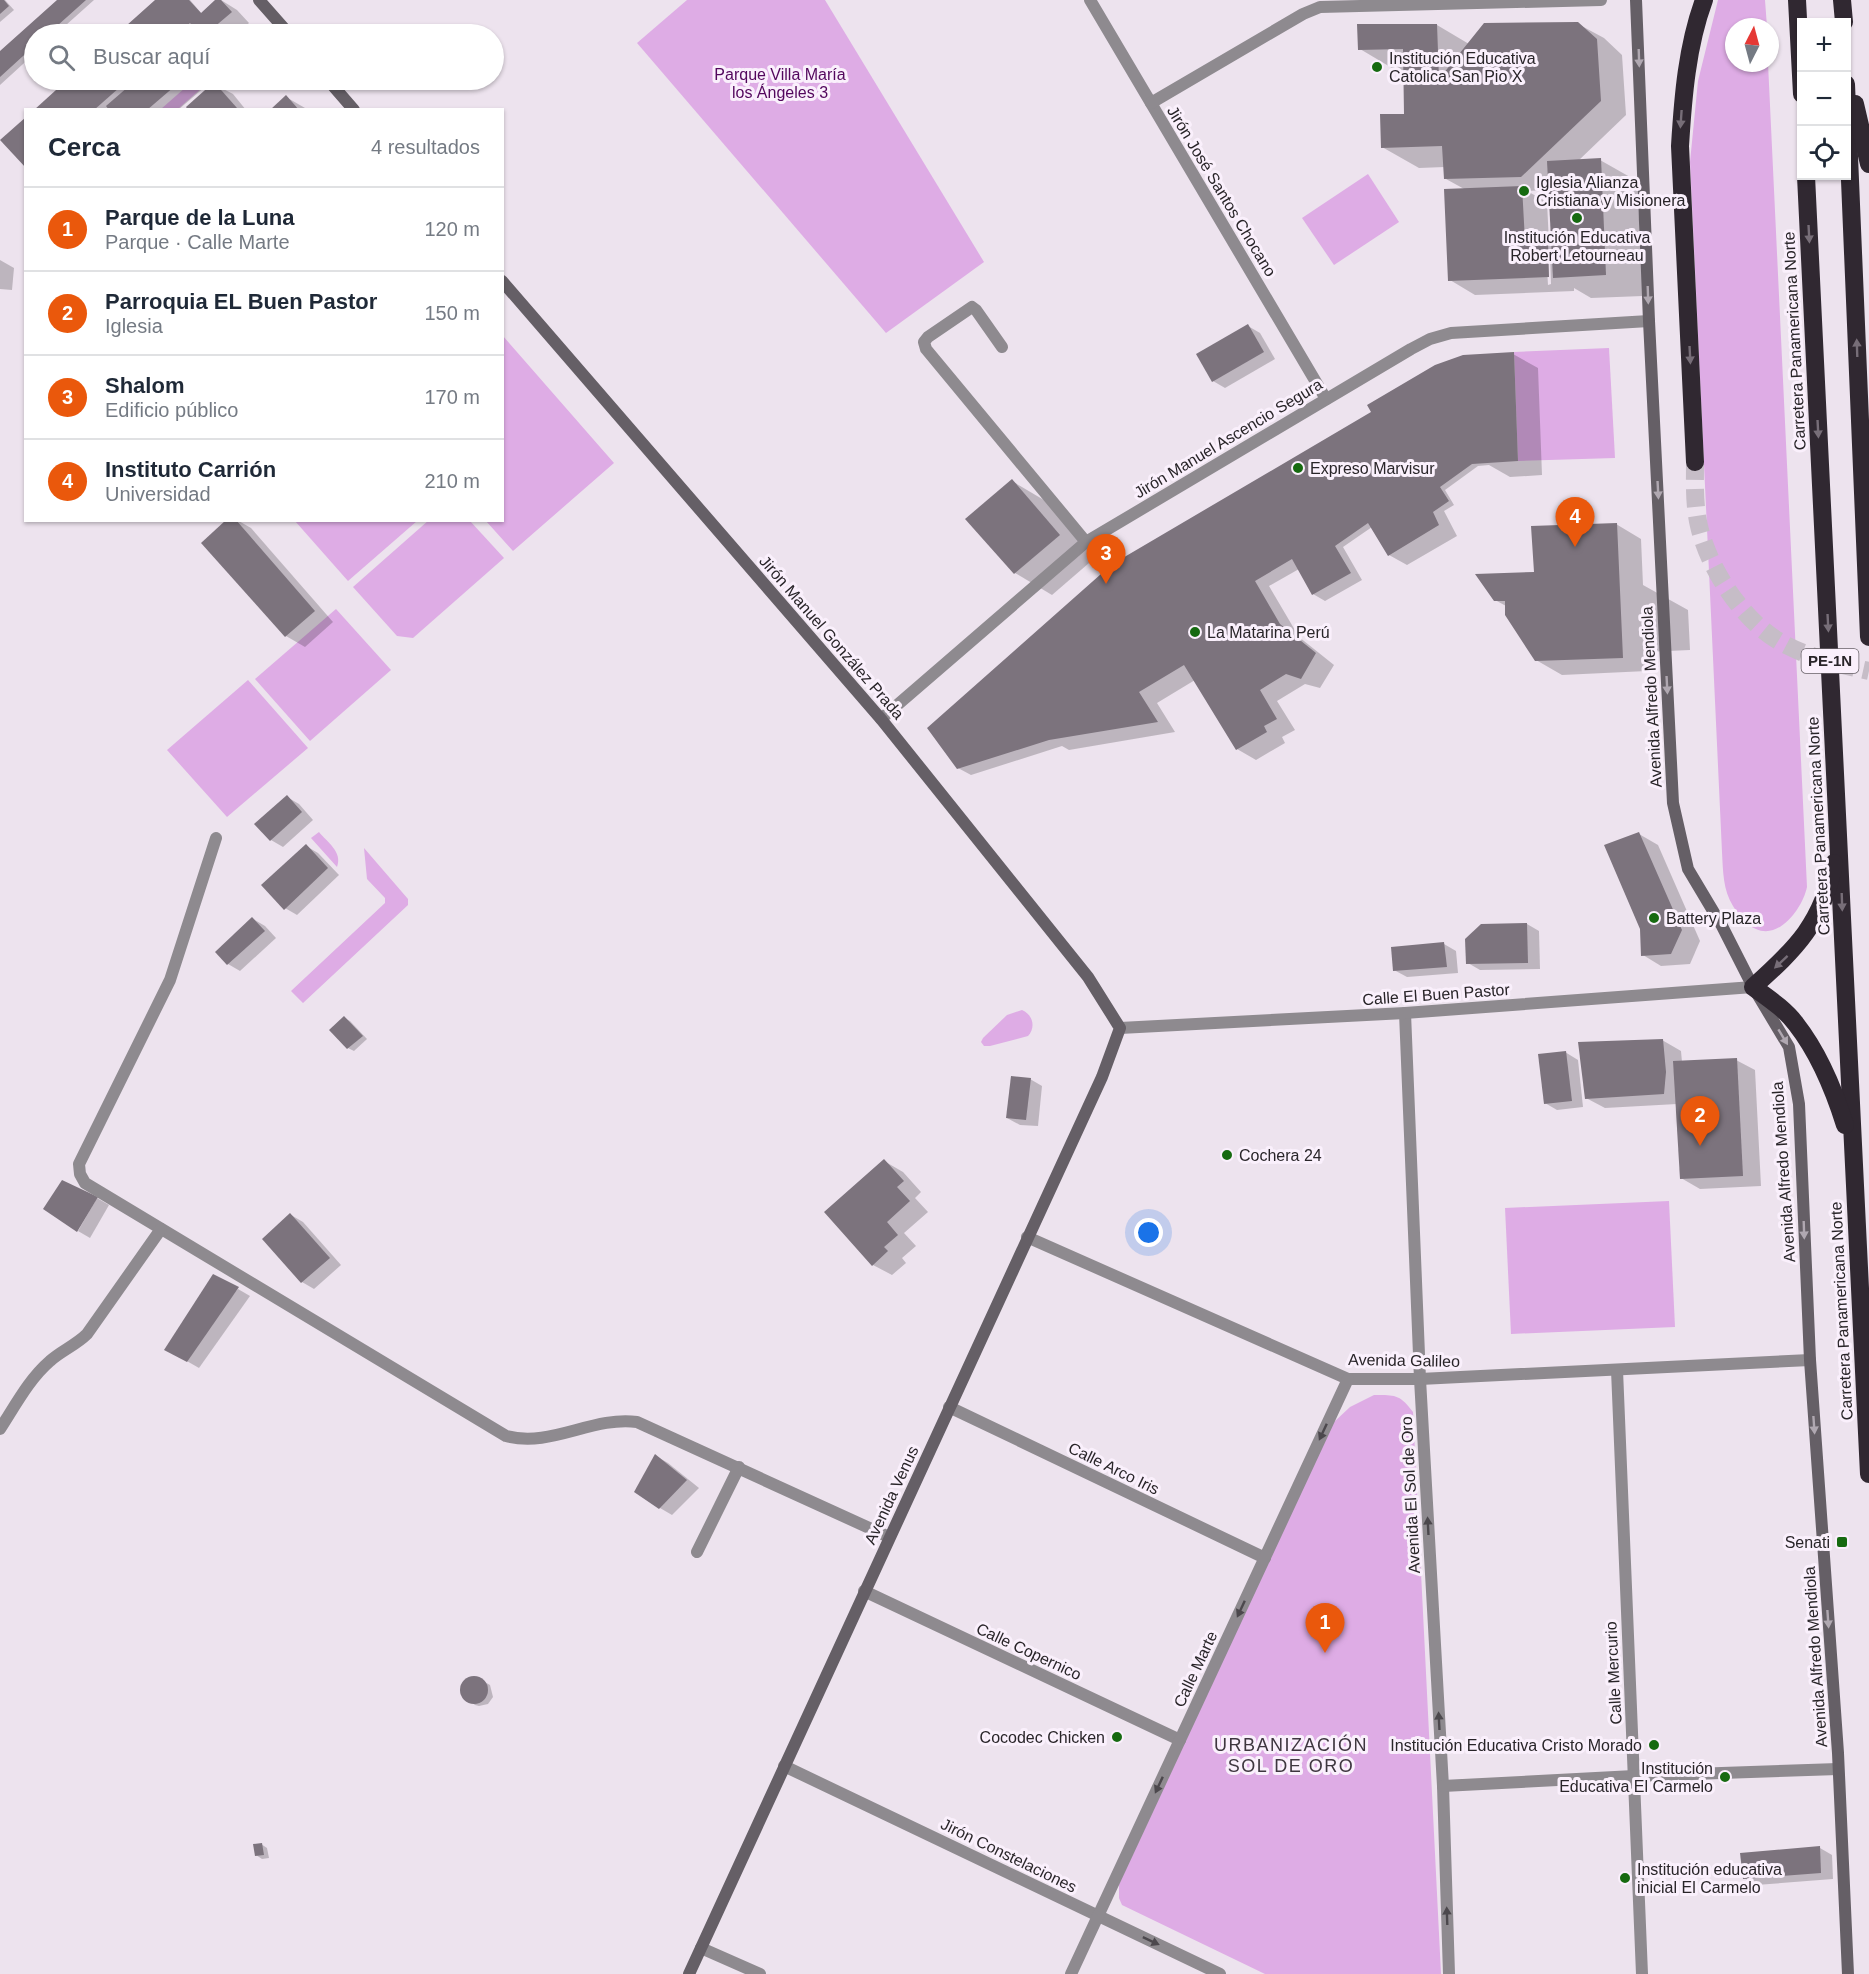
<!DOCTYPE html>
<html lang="es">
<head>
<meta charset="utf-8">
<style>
	body { margin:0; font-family:Arial,sans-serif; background:#f6f6f7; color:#1f2937 }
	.controls { position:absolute; right:18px; top:18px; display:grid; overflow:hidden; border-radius:0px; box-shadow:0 2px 4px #0004 }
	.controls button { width:54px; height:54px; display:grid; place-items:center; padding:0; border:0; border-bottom:2px solid #e0e1e3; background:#fff; color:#1f2937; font:30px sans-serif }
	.compass { position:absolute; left:1725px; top:18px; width:54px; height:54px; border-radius:50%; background:#fff; box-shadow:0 2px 4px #0004; rotate:6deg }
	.you { position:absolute; left:1149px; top:1233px; width:21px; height:21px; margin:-15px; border:4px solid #fff; border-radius:50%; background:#1a73e8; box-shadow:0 0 0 9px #1a73e833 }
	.badge { display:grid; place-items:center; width:39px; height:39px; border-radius:50%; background:#ea580c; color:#fff; font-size:20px; font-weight:700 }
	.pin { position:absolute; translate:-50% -50px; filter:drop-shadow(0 2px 3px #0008) }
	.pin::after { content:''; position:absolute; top:32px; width:21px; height:18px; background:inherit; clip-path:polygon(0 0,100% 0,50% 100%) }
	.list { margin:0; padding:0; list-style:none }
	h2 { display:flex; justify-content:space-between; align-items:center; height:78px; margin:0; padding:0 24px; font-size:26px }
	h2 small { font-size:20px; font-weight:400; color:#747a83 }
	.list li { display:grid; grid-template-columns:39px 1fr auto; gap:18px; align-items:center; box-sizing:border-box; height:84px; padding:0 24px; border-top:2px solid #e0e1e3 }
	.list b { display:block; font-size:22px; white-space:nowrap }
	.list p { margin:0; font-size:20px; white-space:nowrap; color:#747a83 }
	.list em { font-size:20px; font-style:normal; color:#747a83 }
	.icon { flex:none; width:33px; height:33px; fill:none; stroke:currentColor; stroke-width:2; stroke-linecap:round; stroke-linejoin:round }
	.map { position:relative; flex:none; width:1869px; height:1974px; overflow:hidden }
	.search { position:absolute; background:#fff; box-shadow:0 2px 4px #0004; left:24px; top:24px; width:480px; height:66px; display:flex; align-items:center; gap:15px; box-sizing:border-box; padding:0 21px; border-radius:33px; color:#747a83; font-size:22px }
	.panel { position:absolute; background:#fff; box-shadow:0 2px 4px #0004; left:24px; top:108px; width:480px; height:414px; border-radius:0px }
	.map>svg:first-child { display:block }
	.green { fill:#deace5 }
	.shadow { fill:#0003; fill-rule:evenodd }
	.building { fill:#7c737d }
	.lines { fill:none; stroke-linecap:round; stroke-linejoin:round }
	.highway-tunnel { stroke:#c6bdc7; stroke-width:18; stroke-dasharray:18 9; stroke-linecap:butt }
	.street { stroke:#8e8a8f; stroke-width:12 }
	.secondary { stroke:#655f66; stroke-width:12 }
	.highway { stroke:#302831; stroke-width:18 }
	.oneway { fill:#b0a8b1 }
	.oneway2 { fill:#776e78 }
	.oneway3 { fill:#4c484d }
	.poi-dot { fill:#166a10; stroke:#faf0fc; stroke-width:2 }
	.labels { text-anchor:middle; stroke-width:6; stroke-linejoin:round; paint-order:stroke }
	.shield { fill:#faf0fc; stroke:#686268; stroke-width:1.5 }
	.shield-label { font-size:15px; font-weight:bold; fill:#292529 }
	.poi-label { font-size:16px; fill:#292529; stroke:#faf0fc; text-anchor:start }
	.park-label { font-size:16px; fill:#53075d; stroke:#faf0fc }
	.street-label { font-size:16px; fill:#292529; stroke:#faf0fc }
	.neighbourhood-label { font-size:18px; letter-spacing:1.5px; fill:#3e363f; stroke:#faf0fc }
</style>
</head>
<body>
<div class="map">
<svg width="1869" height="1974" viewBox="0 0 1869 1974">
	<rect width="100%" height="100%" fill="#ede3ee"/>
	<!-- green -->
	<g class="green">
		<polygon points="687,0 825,0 984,262 886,333 637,43"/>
		<path d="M 1718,0 L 1765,0 L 1767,27 L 1734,27 L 1734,63 L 1768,63 L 1807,887 C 1803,907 1780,940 1756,929 C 1747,926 1738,914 1733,906 C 1723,890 1723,871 1722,852 L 1690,162 L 1698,81 Z"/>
		<polygon points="194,80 211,80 178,109 161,109"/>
		<polygon points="1368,174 1399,222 1334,265 1302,218"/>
		<polygon points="503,336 614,463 513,551 486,521 502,520"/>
		<polygon points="1609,348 1615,458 1518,461 1514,352"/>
		<polygon points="429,520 470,521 504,558 413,638 397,636 353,587"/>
		<polygon points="295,521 417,521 348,581"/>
		<polygon points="336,609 391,670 310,741 255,679"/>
		<polygon points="248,680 308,748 227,817 167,750"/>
		<path d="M 319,832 C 327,842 343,852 337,867 L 311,838 Z"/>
		<polygon points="364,848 408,899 408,905 303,1003 291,991 385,903 385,898 367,879"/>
		<path d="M 1022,1010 C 1033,1015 1036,1027 1028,1036 L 990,1046 L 984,1046 L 981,1042 L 983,1038 L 1007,1015 Z"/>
		<polygon points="1669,1201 1675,1327 1511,1334 1505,1208"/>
		<path d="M 1374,1395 C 1394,1395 1400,1394 1413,1412 L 1441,1974 L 1265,1974 L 1122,1905 L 1119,1898 L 1119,1884 L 1333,1423 L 1350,1407 Z"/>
	</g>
	<!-- shadow -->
	<g class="shadow">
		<polygon points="0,0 5,0 14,10 0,22"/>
		<polygon points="59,0 94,0 56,34 34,34 34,54 0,85 0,53"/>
		<polygon points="157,0 190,0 202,14 218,0 221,0 237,10 249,23 237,34 119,34"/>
		<path d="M 1578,24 L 1604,38 L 1622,55 L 1626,115 L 1578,161 L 1600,160 L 1637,181 L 1643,296 L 1591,298 L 1574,288 L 1574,291 L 1475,295 L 1450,280 L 1466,190 L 1446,179 L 1445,167 L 1419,168 L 1382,147 L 1405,115 L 1404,70 L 1397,71 L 1360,49 L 1437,25 L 1469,44 ZM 1550,188 L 1553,245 L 1549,243 L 1547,202 L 1527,191 L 1547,190 ZM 1546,251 L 1550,254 L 1551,284 L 1548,285 Z"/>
		<polygon points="69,80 213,80 178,110 36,110"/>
		<polygon points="214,84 233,94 246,110 190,110"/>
		<polygon points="286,97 305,108 306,110 272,110"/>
		<polygon points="0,260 14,268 12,290 0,289"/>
		<polygon points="1248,326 1260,333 1275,359 1225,388 1213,381"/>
		<polygon points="1513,354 1538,368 1542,475 1510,477 1489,465 1478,466 1445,490 1454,505 1444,511 1457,536 1407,565 1389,555 1372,527 1343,547 1362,580 1325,601 1313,594 1299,569 1269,586 1299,637 1334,665 1320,688 1305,684 1277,701 1295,730 1282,737 1285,743 1256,760 1237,749 1195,680 1157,703 1175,732 1069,750 1062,746 971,775 958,768"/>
		<polygon points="1012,481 1049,503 1096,557 1052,595 1015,573"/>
		<polygon points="229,520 237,520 251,528 333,622 305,647 286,636"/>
		<polygon points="1616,524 1641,539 1643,585 1688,610 1690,650 1646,652 1647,671 1562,675 1536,660 1506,606 1495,600"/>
		<polygon points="287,797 299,804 313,820 283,847 271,840"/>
		<polygon points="1639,834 1658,845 1700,941 1690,964 1661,966 1643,955"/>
		<polygon points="306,846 318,853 339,875 297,915 285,908"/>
		<polygon points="253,919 265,926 276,938 240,971 228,964 217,952"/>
		<polygon points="1527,924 1539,931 1540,969 1480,970 1468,963"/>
		<polygon points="1444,944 1456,951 1458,973 1407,977 1394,970"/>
		<polygon points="344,1018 350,1021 367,1039 354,1051 348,1048"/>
		<polygon points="1662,1040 1681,1051 1682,1062 1736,1060 1755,1070 1761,1186 1700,1189 1681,1178 1677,1104 1605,1108 1586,1098"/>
		<polygon points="1565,1052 1578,1060 1583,1107 1557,1110 1545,1103"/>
		<polygon points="1030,1079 1042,1086 1038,1126 1020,1125 1007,1118"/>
		<polygon points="884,1161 903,1172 921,1192 915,1198 928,1212 904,1233 916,1246 902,1258 906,1263 892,1275 873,1265"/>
		<polygon points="97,1198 109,1205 90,1238 78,1231"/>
		<polygon points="291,1215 303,1222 341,1265 314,1289 302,1282"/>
		<polygon points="238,1289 250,1296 199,1368 178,1356"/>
		<polygon points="656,1456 668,1463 699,1488 672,1515 660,1508"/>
		<polygon points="476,1677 490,1685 493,1697 488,1704 479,1706 475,1705 463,1695 461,1688 468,1679"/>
		<polygon points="261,1844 267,1848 269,1858 262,1859 256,1855"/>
		<polygon points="1820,1848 1832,1855 1833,1879 1756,1885 1744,1878"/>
	</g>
	<!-- building -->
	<g class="building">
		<polygon points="0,0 4,0 9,6 0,14"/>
		<polygon points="57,0 86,0 48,34 34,34 34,46 0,77 0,51"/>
		<polygon points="155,0 189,0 201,13 215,0 221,0 232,12 206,34 200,34 190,23 177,34 117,34"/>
		<polygon points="1578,22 1597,39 1601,101 1521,177 1444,179 1442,146 1381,148 1380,114 1404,114 1403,49 1358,50 1357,24 1437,24 1439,79 1484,23"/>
		<polygon points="67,80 128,80 94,110 34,110"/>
		<polygon points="136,80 182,80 147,110 109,110 106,106"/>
		<polygon points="214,82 237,108 235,110 188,110 186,107"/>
		<polygon points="286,95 299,110 270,110"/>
		<polygon points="26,117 26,168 0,140"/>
		<polygon points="1601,158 1606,275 1553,278 1547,161"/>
		<polygon points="1522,186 1525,241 1548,240 1549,277 1448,281 1444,189"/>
		<polygon points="1248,324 1264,352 1212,382 1196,354"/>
		<polygon points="1514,352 1518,461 1472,464 1440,487 1449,501 1433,512 1439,525 1388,556 1368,523 1335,546 1351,573 1312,595 1292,559 1255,581 1280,624 1316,653 1301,679 1286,674 1260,690 1277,719 1264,726 1267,732 1236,750 1184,665 1139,692 1158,722 1049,740 957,769 927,728 1101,574 1121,559 1371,412 1367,405 1435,365 1463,355"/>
		<polygon points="1012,479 1060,535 1014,574 965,519"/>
		<polygon points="226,520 236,520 315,611 285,637 201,543"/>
		<polygon points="1617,523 1623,658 1535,661 1505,615 1505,601 1494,601 1475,574 1534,572 1531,526"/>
		<polygon points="287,795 302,812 270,841 254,824"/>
		<polygon points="1639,832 1682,930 1671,954 1641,956 1640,929 1604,845"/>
		<polygon points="306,844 328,868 284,910 261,885"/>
		<polygon points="252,917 265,931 227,965 215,952"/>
		<polygon points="1527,923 1528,963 1466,964 1465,939 1481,924"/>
		<polygon points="1444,942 1447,967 1393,971 1391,947"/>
		<polygon points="344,1016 363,1036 347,1049 329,1030"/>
		<polygon points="1663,1039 1666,1072 1664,1094 1585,1099 1578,1042"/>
		<polygon points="1566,1051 1572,1101 1544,1104 1538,1054"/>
		<polygon points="1737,1058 1743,1176 1680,1179 1673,1061"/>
		<polygon points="1011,1076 1031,1078 1026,1120 1006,1118"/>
		<polygon points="884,1159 904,1181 897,1187 910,1201 887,1222 898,1235 884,1247 888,1251 872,1266 824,1212"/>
		<polygon points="62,1180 98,1197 77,1232 43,1209"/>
		<polygon points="290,1213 330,1258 301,1283 262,1239"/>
		<polygon points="213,1274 239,1287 187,1362 164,1350"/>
		<polygon points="655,1454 687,1480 659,1509 634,1492"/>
		<circle cx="474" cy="1690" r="14"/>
		<polygon points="262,1843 264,1855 255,1856 253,1844"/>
		<polygon points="1820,1846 1821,1873 1743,1879 1740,1853"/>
	</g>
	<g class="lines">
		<!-- highway-tunnel -->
		<path class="highway-tunnel" d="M 1695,462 C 1695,483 1694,505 1699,526 C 1709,570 1745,625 1786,645 C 1811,658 1841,665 1869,671"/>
		<!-- street -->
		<g class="street">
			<polyline points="1090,0 1326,399"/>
			<polyline points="1151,103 1303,14 1320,7 1601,0"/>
			<polyline points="1002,347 976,310 972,307 928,337 924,342 926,349 1086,542"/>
			<polyline points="881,719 1086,542 1411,349 1430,339 1451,333 1649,321"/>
			<path d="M 216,838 L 170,980 L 79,1164 L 80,1174 L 85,1183 L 506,1436 C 551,1448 592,1416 637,1422 L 889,1537"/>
			<polyline points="1405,1013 1420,1379 1443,1786 1449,1974"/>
			<polyline points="1120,1028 1405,1013 1753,987"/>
			<polyline points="1027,1237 1348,1379 1420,1379 1810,1360"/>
			<polyline points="1617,1370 1642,1974"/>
			<polyline points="949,1407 1265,1558"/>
			<path d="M 0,1429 C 15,1406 29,1379 50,1361 C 61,1351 76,1345 87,1334 L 161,1229"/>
			<polyline points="697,1552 739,1467"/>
			<polyline points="864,1591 1180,1740"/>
			<polyline points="784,1766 1220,1974"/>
			<polyline points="1443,1786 1634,1776 1838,1769"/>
			<polyline points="701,1948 760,1974"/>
			<polyline points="1071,1974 1348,1379"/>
		</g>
		<!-- secondary -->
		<g class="secondary">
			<polyline points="259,0 289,34"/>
			<polyline points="1636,0 1649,321 1673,803 1688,869 1722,926 1753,987 1789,1047 1799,1104 1810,1360 1838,1753 1848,1974"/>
			<polyline points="328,80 354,110"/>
			<polyline points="502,281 881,719 1088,977 1120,1028 1102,1077 689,1974"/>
		</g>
		<!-- highway -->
		<g class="highway">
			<polyline points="1797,0 1802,94"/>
			<polyline points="1842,0 1844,22"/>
			<polyline points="1846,84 1869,637"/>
			<polyline points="1855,104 1869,164"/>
			<polyline points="1806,176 1869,1474"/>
			<path d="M 1695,462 L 1680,146 C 1683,97 1687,46 1704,0"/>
			<path d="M 1834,863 C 1823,922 1796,949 1753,987 C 1768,998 1785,1009 1796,1024 C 1818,1052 1834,1090 1845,1125"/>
		</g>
	</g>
	<!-- one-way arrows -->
	<defs><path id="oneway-solid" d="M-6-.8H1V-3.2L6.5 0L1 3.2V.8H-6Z" transform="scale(1.5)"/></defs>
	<g class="oneway">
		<use href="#oneway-solid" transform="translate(1639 58) rotate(88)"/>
		<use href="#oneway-solid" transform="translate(1648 295) rotate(88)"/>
		<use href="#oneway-solid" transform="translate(1658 490) rotate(87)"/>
		<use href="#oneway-solid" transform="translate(1667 685) rotate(87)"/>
		<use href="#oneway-solid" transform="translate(1783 1037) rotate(59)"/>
		<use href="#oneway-solid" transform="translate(1804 1230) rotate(88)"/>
		<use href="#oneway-solid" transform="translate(1814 1425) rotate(86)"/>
		<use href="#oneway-solid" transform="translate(1828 1619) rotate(86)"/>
	</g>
	<g class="oneway2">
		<use href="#oneway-solid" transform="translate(1681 119) rotate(94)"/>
		<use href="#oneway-solid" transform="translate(1809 234) rotate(87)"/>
		<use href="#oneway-solid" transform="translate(1857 348) rotate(-92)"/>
		<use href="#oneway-solid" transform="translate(1690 355) rotate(87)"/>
		<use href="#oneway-solid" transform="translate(1818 429) rotate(87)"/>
		<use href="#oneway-solid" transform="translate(1828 623) rotate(87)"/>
		<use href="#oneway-solid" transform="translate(1842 902) rotate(88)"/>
		<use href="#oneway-solid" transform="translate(1781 962) rotate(137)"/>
	</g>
	<g class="oneway3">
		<use href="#oneway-solid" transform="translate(1323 1432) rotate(115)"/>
		<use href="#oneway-solid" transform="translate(1428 1526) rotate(-93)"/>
		<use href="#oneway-solid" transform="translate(1241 1609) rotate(115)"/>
		<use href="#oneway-solid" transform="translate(1439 1721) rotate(-93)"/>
		<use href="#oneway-solid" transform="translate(1159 1785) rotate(115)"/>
		<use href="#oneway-solid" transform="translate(1447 1916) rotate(-92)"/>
		<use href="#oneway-solid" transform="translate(1151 1941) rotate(25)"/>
	</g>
	<!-- markers -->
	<g class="poi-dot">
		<circle cx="1377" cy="67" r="6"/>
		<circle cx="1524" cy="191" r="6"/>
		<circle cx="1577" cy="218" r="6"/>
		<circle cx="1298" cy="468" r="6"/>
		<circle cx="1195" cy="632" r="6"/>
		<circle cx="1654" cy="918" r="6"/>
		<circle cx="1227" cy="1155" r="6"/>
		<rect x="1836" y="1536" width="12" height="12" rx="3"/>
		<circle cx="1117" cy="1737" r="6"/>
		<circle cx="1654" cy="1745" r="6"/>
		<circle cx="1725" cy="1777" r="6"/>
		<circle cx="1625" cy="1878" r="6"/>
	</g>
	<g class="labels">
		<!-- shield labels -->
		<rect class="shield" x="1801.5" y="649" width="57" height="24" rx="4.5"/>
		<g class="shield-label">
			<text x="1830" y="666">PE-1N</text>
		</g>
		<!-- poi labels -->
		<g class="poi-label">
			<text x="1389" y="64">Institución Educativa<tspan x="1389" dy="18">Catolica San Pio X</tspan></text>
			<text x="1536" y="188">Iglesia Alianza<tspan x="1536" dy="18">Cristiana y Misionera</tspan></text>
			<text x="1577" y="243" text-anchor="middle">Institución Educativa<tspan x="1577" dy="18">Robert Letourneau</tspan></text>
			<text x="1310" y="474">Expreso Marvisur</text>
			<text x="1207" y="638">La Matarina Perú</text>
			<text x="1666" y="924">Battery Plaza</text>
			<text x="1239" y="1161">Cochera 24</text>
			<text x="1830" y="1548" text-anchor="end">Senati</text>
			<text x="1105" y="1743" text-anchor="end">Cocodec Chicken</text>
			<text x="1642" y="1751" text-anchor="end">Institución Educativa Cristo Morado</text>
			<text x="1713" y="1774" text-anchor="end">Institución<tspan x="1713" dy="18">Educativa El Carmelo</tspan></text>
			<text x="1637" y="1875">Institución educativa<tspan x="1637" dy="18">inicial El Carmelo</tspan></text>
		</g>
		<!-- park labels -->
		<g class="park-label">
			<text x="780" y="80">Parque Villa María<tspan x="780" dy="18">los Ángeles 3</tspan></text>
		</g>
		<!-- street labels -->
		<g class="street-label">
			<text transform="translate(1222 191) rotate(59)" y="6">Jirón José Santos Chocano</text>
			<text transform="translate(1794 341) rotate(-93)" y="6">Carretera Panamericana Norte</text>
			<text transform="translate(1228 438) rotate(-31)" y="6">Jirón Manuel Ascencio Segura</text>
			<text transform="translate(832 637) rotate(49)" y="6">Jirón Manuel González Prada</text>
			<text transform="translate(1651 697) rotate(-93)" y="6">Avenida Alfredo Mendiola</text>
			<text transform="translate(1818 826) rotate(-93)" y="6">Carretera Panamericana Norte</text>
			<text transform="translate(1436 994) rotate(-4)" y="6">Calle El Buen Pastor</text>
			<text transform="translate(1783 1172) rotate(-94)" y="6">Avenida Alfredo Mendiola</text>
			<text transform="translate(1841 1311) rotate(-93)" y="6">Carretera Panamericana Norte</text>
			<text transform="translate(1404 1360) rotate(1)" y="6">Avenida Galileo</text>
			<text transform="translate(1114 1468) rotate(26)" y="6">Calle Arco Iris</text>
			<text transform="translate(891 1495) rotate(-65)" y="6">Avenida Venus</text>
			<text transform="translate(1410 1495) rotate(-93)" y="6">Avenida El Sol de Oro</text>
			<text transform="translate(1029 1651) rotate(25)" y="6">Calle Copernico</text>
			<text transform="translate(1815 1657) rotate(-94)" y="6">Avenida Alfredo Mendiola</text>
			<text transform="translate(1195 1669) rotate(-65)" y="6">Calle Marte</text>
			<text transform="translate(1613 1673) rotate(-93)" y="6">Calle Mercurio</text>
			<text transform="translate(1009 1855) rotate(26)" y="6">Jirón Constelaciones</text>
		</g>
		<!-- neighbourhood labels -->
		<g class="neighbourhood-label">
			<text x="1291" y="1751">URBANIZACIÓN<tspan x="1291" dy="21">SOL DE ORO</tspan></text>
		</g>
	</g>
</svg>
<div class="controls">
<button>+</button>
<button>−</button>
<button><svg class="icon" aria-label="locate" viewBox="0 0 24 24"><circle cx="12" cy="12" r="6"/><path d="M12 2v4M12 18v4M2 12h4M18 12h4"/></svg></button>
</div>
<svg class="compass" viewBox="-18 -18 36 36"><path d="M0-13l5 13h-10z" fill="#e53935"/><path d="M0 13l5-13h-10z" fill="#747a83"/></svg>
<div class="you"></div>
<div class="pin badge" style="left:1325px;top:1653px">1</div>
<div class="pin badge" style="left:1700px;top:1146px">2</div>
<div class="pin badge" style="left:1106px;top:584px">3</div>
<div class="pin badge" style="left:1575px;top:547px">4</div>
<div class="search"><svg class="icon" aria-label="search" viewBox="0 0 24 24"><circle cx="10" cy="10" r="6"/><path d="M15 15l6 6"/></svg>Buscar aquí</div>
<section class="panel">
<h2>Cerca<small>4 resultados</small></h2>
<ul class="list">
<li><span class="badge">1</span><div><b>Parque de la Luna</b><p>Parque · Calle Marte</p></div><em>120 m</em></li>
<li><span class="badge">2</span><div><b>Parroquia EL Buen Pastor</b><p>Iglesia</p></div><em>150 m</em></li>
<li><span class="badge">3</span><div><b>Shalom</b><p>Edificio público</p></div><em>170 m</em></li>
<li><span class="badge">4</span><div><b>Instituto Carrión</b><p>Universidad</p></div><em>210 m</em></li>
</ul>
</section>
</div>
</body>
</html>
